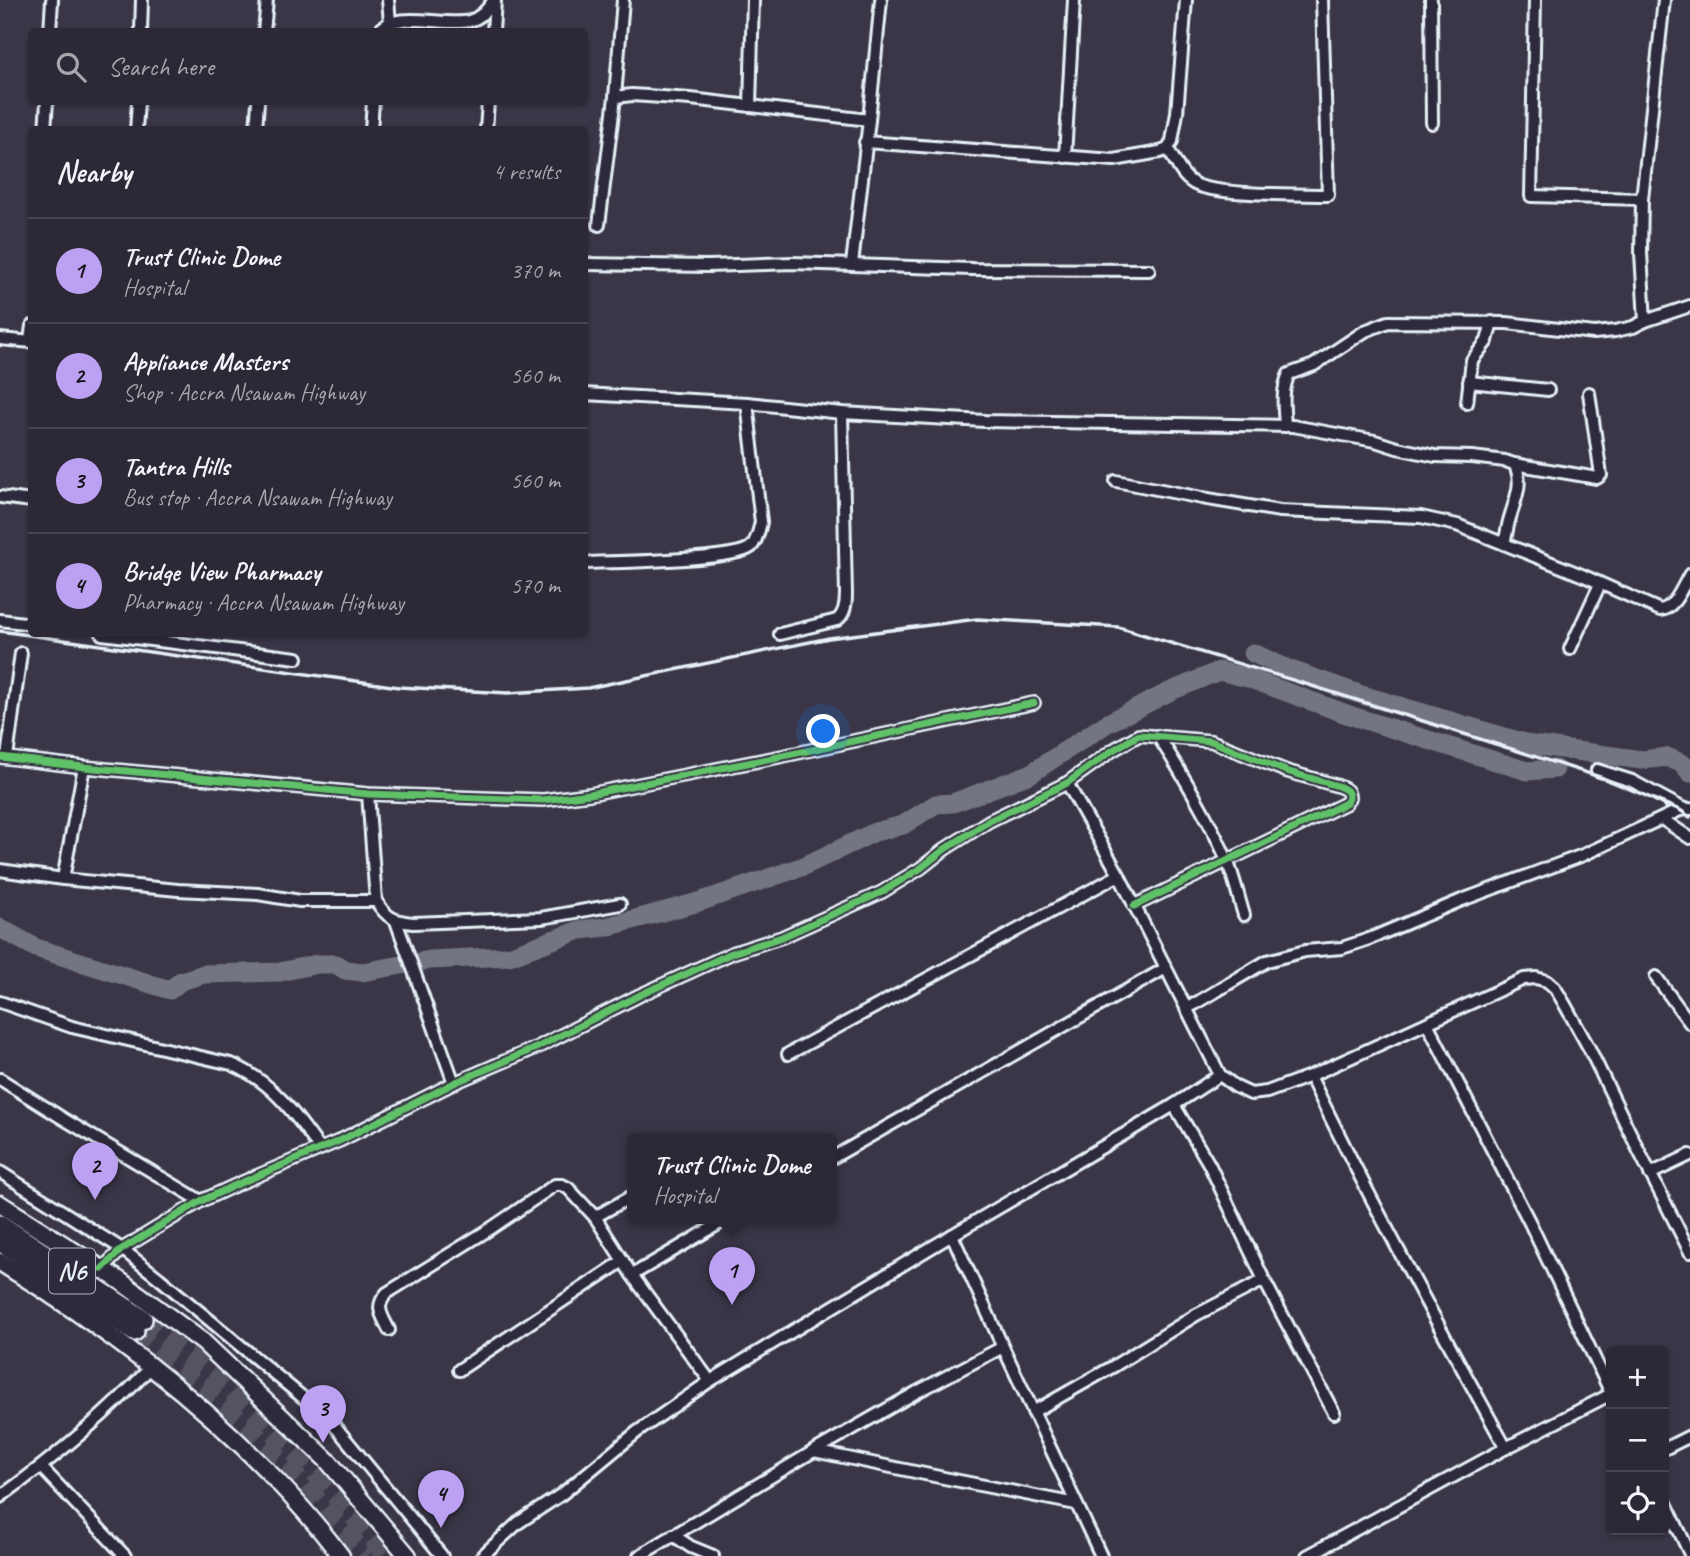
<!DOCTYPE html>
<html lang="en">
<head>
<meta charset="utf-8">
<style>
	body { margin:0; font-family:Caveat,sans-serif; background:#383442; color:#f1f3f6 }
	.controls { position:absolute; right:21px; bottom:21px; display:grid; overflow:hidden; border-radius:7px; box-shadow:0 2px 5px #0004 }
	.controls button { width:63px; height:63px; display:grid; place-items:center; padding:0; border:0; border-bottom:2px solid #484451; background:#2c2836; color:#f1f3f6; font:35px sans-serif }
	.you { position:absolute; left:824px; top:732px; width:24px; height:24px; margin:-18px; border:5px solid #fff; border-radius:50%; background:#1a73e8; box-shadow:0 0 0 10px #1a73e833 }
	.badge { display:grid; place-items:center; width:46px; height:46px; border-radius:50%; background:#bca0f2; color:#111; font-size:23px; font-weight:700 }
	.pin { position:absolute; translate:-50% -58px; filter:drop-shadow(0 2px 4px #0008) }
	.pin::after { content:''; position:absolute; top:37px; width:24px; height:21px; background:inherit; clip-path:polygon(0 0,100% 0,50% 100%) }
	.popup { position:absolute; left:627px; top:1133px; width:210px; height:91px; box-sizing:border-box; display:grid; place-content:center; border-radius:7px; background:#2c2836; filter:drop-shadow(0 2px 5px #0005); font-size:23px; white-space:nowrap; color:#a6a6ad }
	.popup b { font-size:26px; color:#f1f3f6 }
	.popup::after { content:''; position:absolute; left:50%; top:100%; margin-left:-14px; border:14px solid transparent; border-top-color:#2c2836 }
	.list { margin:0; padding:0; list-style:none }
	h2 { display:flex; justify-content:space-between; align-items:center; height:91px; margin:0; padding:0 28px; font-size:30px }
	h2 small { font-size:23px; font-weight:400; color:#a6a6ad }
	.list li { display:grid; grid-template-columns:46px 1fr auto; gap:21px; align-items:center; box-sizing:border-box; height:105px; padding:0 28px; border-top:2px solid #484451 }
	.list b { display:block; font-size:26px; white-space:nowrap }
	.list p { margin:0; font-size:23px; white-space:nowrap; color:#a6a6ad }
	.list em { font-size:23px; font-style:normal; color:#a6a6ad }
	.icon { flex:none; width:38px; height:38px; fill:none; stroke:currentColor; stroke-width:2; stroke-linecap:round; stroke-linejoin:round }
	.map { position:relative; flex:none; width:1690px; height:1556px; overflow:hidden }
	.search { position:absolute; background:#2c2836; box-shadow:0 2px 5px #0004; left:28px; top:28px; width:560px; height:77px; display:flex; align-items:center; gap:18px; box-sizing:border-box; padding:0 24px; border-radius:7px; color:#a6a6ad; font-size:26px }
	.panel { position:absolute; background:#2c2836; box-shadow:0 2px 5px #0004; left:28px; top:126px; width:560px; height:511px; border-radius:7px }
	.map>svg:first-child { display:block }
	.lines { fill:none; stroke-linecap:round; stroke-linejoin:round }
	.stream { stroke:#a2a6b1; stroke-width:3.5 }
	.river { stroke:#737482; stroke-width:19 }
	.highway-tunnel { stroke:#545262; stroke-width:19; stroke-dasharray:19 10; stroke-linecap:butt }
	.street-casing { stroke:#e8f1f8; stroke-width:16 }
	.secondary-casing { stroke:#e8f1f8; stroke-width:21 }
	.highway-casing { stroke:#e8f1f8; stroke-width:24 }
	.street { stroke:#2f2a3d; stroke-width:10 }
	.secondary { stroke:#2f2a3d; stroke-width:16 }
	.highway { stroke:#2f2a3d; stroke-width:19 }
	.rail { stroke:#e8f1f8; stroke-width:3.5 }
	.cycleway-casing { stroke:#2f2a3d; stroke-width:11 }
	.cycleway { stroke:#61c268; stroke-width:7 }
	.labels { text-anchor:middle; stroke-width:7; stroke-linejoin:round; paint-order:stroke }
	.shield { fill:#2f2a3d; stroke:#b0b5c0; stroke-width:2 }
	.shield-label { font-size:26px; font-weight:bold; fill:#e8f1f8 }
</style>
</head>
<body>
<div class="map">
<svg width="1690" height="1556" viewBox="0 0 1690 1556">
	<rect width="100%" height="100%" fill="#3a3648"/>
	<filter id="ink" filterUnits="userSpaceOnUse"><feTurbulence type="fractalNoise" baseFrequency=".0143" numOctaves="2"/><feDisplacementMap in="SourceGraphic" scale="14" xChannelSelector="R" yChannelSelector="G"/><feConvolveMatrix kernelMatrix="1 2 1 2 8 2 1 2 1" color-interpolation-filters="sRGB"/></filter>
	<g filter="url(#ink)">
		<g class="lines">
			<!-- stream -->
			<polyline class="stream" points="1566,749 1568,758"/>
			<!-- river -->
			<g class="river">
				<polyline points="1253,653 1288,669 1359,694 1532,745 1642,760 1667,757 1683,764 1690,773"/>
				<polyline points="0,928 36,948 170,990 181,981 204,974 280,972 317,964 336,964 345,970 362,972 430,960 509,956 580,930 606,927 699,902 804,866 875,832 903,825 936,804 953,803 1030,774 1106,724 1169,692 1219,671 1248,678 1352,716 1527,771 1555,769"/>
			</g>
			<!-- highway-tunnel -->
			<g class="highway-tunnel">
				<path d="M 142,1319 C 181,1351 222,1382 258,1416 C 303,1460 347,1506 385,1556"/>
				<polyline points="134,1331 246,1424 300,1480 368,1556"/>
			</g>
			<defs>
				<g id="street">
					<polyline points="388,0 390,22"/>
					<polyline points="1431,0 1432,123"/>
					<polyline points="1535,0 1531,196 1642,199"/>
					<polyline points="50,32 52,0"/>
					<polyline points="141,32 142,0"/>
					<polyline points="264,32 267,0"/>
					<path d="M 379,32 C 392,9 447,27 469,21 C 481,18 487,9 494,0"/>
					<polyline points="493,32 495,0"/>
					<polyline points="615,97 632,95 691,99 869,120"/>
					<polyline points="750,106 753,0"/>
					<polyline points="45,130 47,102"/>
					<polyline points="136,130 138,102"/>
					<polyline points="256,130 258,102"/>
					<polyline points="371,130 373,102"/>
					<polyline points="486,130 488,102"/>
					<polyline points="865,142 1114,160 1160,152 1168,149 1172,141 1177,113 1186,0"/>
					<path d="M 1168,149 C 1175,160 1181,176 1193,183 C 1213,196 1301,194 1328,195 L 1322,0"/>
					<polyline points="1065,157 1074,0"/>
					<polyline points="599,225 615,97 623,0"/>
					<polyline points="584,264 708,266 793,263 972,269 1149,270"/>
					<polyline points="852,264 869,120 881,0"/>
					<polyline points="1645,321 1641,253 1642,199 1664,0"/>
					<polyline points="0,339 32,342"/>
					<polyline points="30,341 32,326"/>
					<polyline points="1469,382 1548,390"/>
					<path d="M 584,394 L 747,403 L 842,413 L 985,421 L 1293,426 L 1375,441 L 1397,448 L 1435,456 L 1472,457 L 1505,461 L 1514,464 C 1525,482 1514,502 1509,521 C 1507,529 1506,536 1504,544"/>
					<polyline points="1467,403 1472,360 1487,341 1492,322"/>
					<path d="M 1285,426 C 1284,408 1281,391 1289,374 L 1314,365 L 1365,331 L 1388,322 L 1507,323 L 1594,333 L 1615,331 L 1633,327 L 1645,321 L 1690,306"/>
					<polyline points="1514,464 1597,478 1601,475 1589,393"/>
					<path d="M 1116,481 L 1202,498 L 1280,511 L 1421,517 L 1457,525 L 1584,576 L 1660,610 C 1675,609 1683,585 1690,574"/>
					<polyline points="0,497 32,501"/>
					<path d="M 584,563 C 613,562 734,561 751,547 C 757,541 759,530 761,522 L 747,403"/>
					<polyline points="0,620 32,624"/>
					<polyline points="102,634 297,658"/>
					<path d="M 780,634 L 837,620 C 845,614 846,604 846,594 L 842,413"/>
					<polyline points="1570,649 1600,584"/>
					<path d="M 1158,736 C 1183,775 1207,815 1226,858 C 1234,876 1238,896 1244,915"/>
					<polyline points="0,757 84,767 368,794 543,800 590,794 778,757 1034,703"/>
					<polyline points="7,757 21,653"/>
					<polyline points="1597,770 1632,781 1684,809"/>
					<polyline points="1067,783 1119,875 1220,1075 1236,1087 1251,1094 1267,1092 1310,1076 1524,979 1536,978 1547,981 1555,988 1564,1003 1589,1048 1637,1147 1690,1252"/>
					<polyline points="368,794 376,901"/>
					<polyline points="1662,819 1690,838"/>
					<path d="M 0,870 L 63,879 L 178,890 L 258,894 L 300,901 L 376,901 C 387,918 393,921 413,923 L 541,918 L 620,904"/>
					<polyline points="63,879 84,767"/>
					<polyline points="396,921 454,1083"/>
					<polyline points="1656,977 1690,1023"/>
					<path d="M 0,1002 L 72,1027 L 231,1064 C 271,1080 296,1115 320,1149"/>
					<polyline points="1186,1009 1267,961 1305,951 1342,948 1369,939 1462,900 1583,855 1680,810 1690,809"/>
					<polyline points="1427,1023 1530,1223 1611,1393"/>
					<polyline points="788,1054 1119,875"/>
					<path d="M 1310,1076 C 1371,1202 1438,1325 1506,1448"/>
					<polyline points="0,1079 62,1118 201,1201"/>
					<polyline points="1174,1105 1209,1164 1264,1280 1334,1413"/>
					<polyline points="832,1158 1166,968"/>
					<polyline points="0,1172 122,1249 160,1279 330,1420 442,1556"/>
					<polyline points="1650,1174 1690,1155"/>
					<polyline points="595,1217 632,1196"/>
					<polyline points="952,1235 1003,1347 1101,1556"/>
					<path d="M 102,1269 L 122,1249 L 201,1201 L 238,1184 L 339,1141 L 454,1083 L 538,1047 L 640,995 L 732,953 L 782,937 L 882,892 L 921,868 L 945,849 L 989,821 L 1067,783 L 1113,750 L 1139,735 L 1211,741 L 1286,771 L 1338,786 C 1345,789 1349,790 1349,798 L 1346,803 L 1134,906"/>
					<polyline points="632,1275 727,1219"/>
					<path d="M 389,1330 C 382,1315 374,1307 387,1293 L 490,1229 L 555,1185 L 562,1185 L 568,1188 L 595,1217 L 632,1275 L 710,1381"/>
					<polyline points="459,1370 623,1261"/>
					<polyline points="1033,1412 1114,1366 1196,1315 1264,1280"/>
					<polyline points="1664,1449 1690,1436"/>
					<polyline points="814,1451 944,1478 1076,1504"/>
					<polyline points="41,1467 125,1556"/>
					<path d="M 0,1497 C 54,1458 106,1415 151,1367"/>
					<polyline points="1664,1499 1690,1554"/>
					<polyline points="673,1535 691,1547 713,1556"/>
					<polyline points="482,1556 518,1523 562,1494 637,1432 710,1381 952,1235 1174,1105 1220,1075"/>
					<polyline points="639,1556 814,1451 917,1392 1003,1347"/>
					<polyline points="1307,1556 1506,1448 1611,1394"/>
				</g>
				<g id="secondary">
					<polyline points="0,1204 119,1280 203,1342 328,1461 408,1556"/>
					<path d="M 0,1262 C 128,1341 250,1436 341,1556"/>
				</g>
				<g id="highway">
					<polyline points="0,1225 142,1319"/>
					<polyline points="0,1241 134,1331"/>
				</g>
			</defs>
			<!-- street casing -->
			<use href="#street" class="street-casing"/>
			<!-- secondary casing -->
			<use href="#secondary" class="secondary-casing"/>
			<!-- highway casing -->
			<use href="#highway" class="highway-casing"/>
			<!-- street -->
			<use href="#street" class="street"/>
			<!-- secondary -->
			<use href="#secondary" class="secondary"/>
			<!-- highway -->
			<use href="#highway" class="highway"/>
			<!-- rail -->
			<polyline class="rail" points="0,631 399,687 508,693 588,688 829,638 977,619 1118,627 1312,686 1603,778 1680,810 1690,817"/>
			<defs>
				<g id="cycleway">
					<polyline points="0,757 84,767 368,794 543,800 590,794 778,757 1034,703"/>
					<path d="M 102,1269 L 122,1249 L 201,1201 L 238,1184 L 339,1141 L 454,1083 L 538,1047 L 640,995 L 732,953 L 782,937 L 882,892 L 921,868 L 945,849 L 989,821 L 1067,783 L 1113,750 L 1139,735 L 1211,741 L 1286,771 L 1338,786 C 1345,789 1349,790 1349,798 L 1346,803 L 1134,906"/>
				</g>
			</defs>
			<!-- cycleway casing -->
			<use href="#cycleway" class="cycleway-casing"/>
			<!-- cycleway -->
			<use href="#cycleway" class="cycleway"/>
		</g>
	</g>
	<g class="labels">
		<!-- shield labels -->
		<rect class="shield" x="49" y="1248.5" width="46" height="45" rx="5"/>
		<g class="shield-label">
			<text x="72" y="1280">N6</text>
		</g>
	</g>
</svg>
<div class="controls">
<button>+</button>
<button>−</button>
<button><svg class="icon" aria-label="locate" viewBox="0 0 24 24"><circle cx="12" cy="12" r="6"/><path d="M12 2v4M12 18v4M2 12h4M18 12h4"/></svg></button>
</div>
<div class="you"></div>
<div class="pin badge" style="left:732px;top:1305px">1</div>
<div class="popup"><b>Trust Clinic Dome</b>Hospital</div>
<div class="pin badge" style="left:95px;top:1200px">2</div>
<div class="pin badge" style="left:323px;top:1443px">3</div>
<div class="pin badge" style="left:441px;top:1528px">4</div>
<div class="search"><svg class="icon" aria-label="search" viewBox="0 0 24 24"><circle cx="10" cy="10" r="6"/><path d="M15 15l6 6"/></svg>Search here</div>
<section class="panel">
<h2>Nearby<small>4 results</small></h2>
<ul class="list">
<li><span class="badge">1</span><div><b>Trust Clinic Dome</b><p>Hospital</p></div><em>370 m</em></li>
<li><span class="badge">2</span><div><b>Appliance Masters</b><p>Shop · Accra Nsawam Highway</p></div><em>560 m</em></li>
<li><span class="badge">3</span><div><b>Tantra Hills</b><p>Bus stop · Accra Nsawam Highway</p></div><em>560 m</em></li>
<li><span class="badge">4</span><div><b>Bridge View Pharmacy</b><p>Pharmacy · Accra Nsawam Highway</p></div><em>570 m</em></li>
</ul>
</section>
</div>
</body>
</html>
